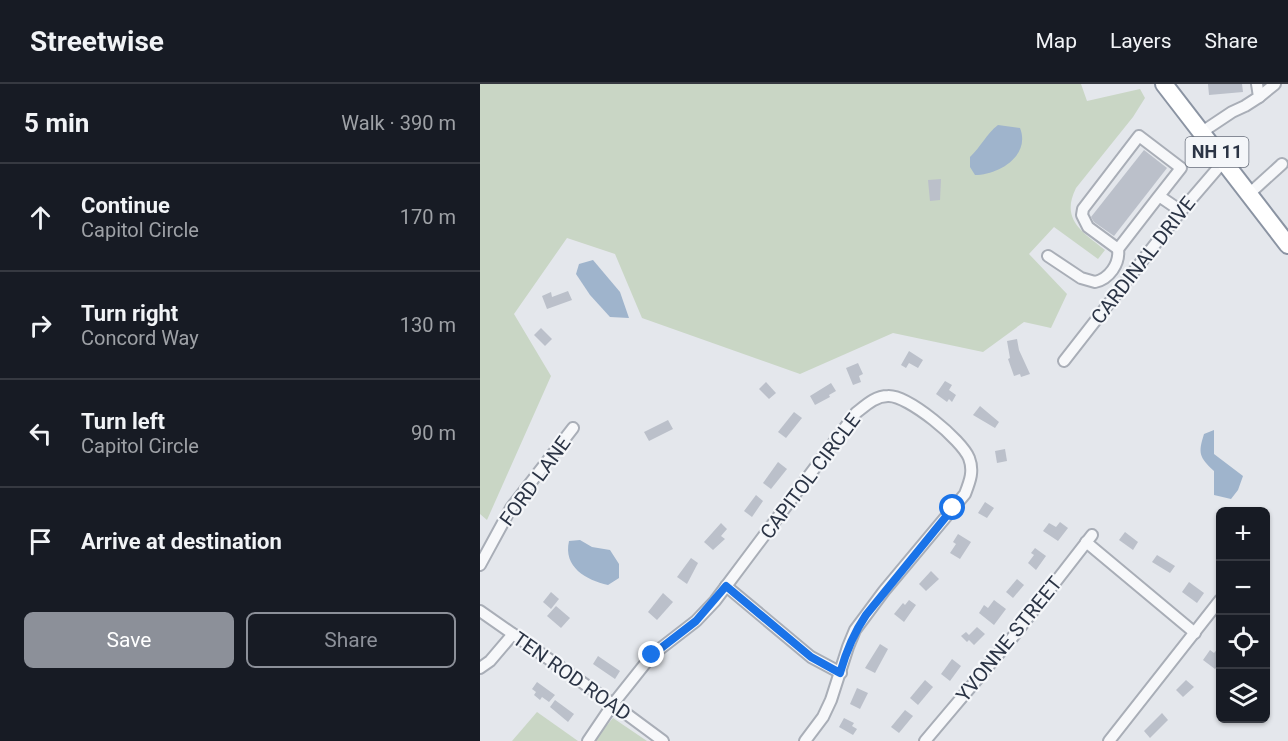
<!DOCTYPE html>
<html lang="en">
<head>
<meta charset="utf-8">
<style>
	body { margin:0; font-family:Roboto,sans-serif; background:#20242c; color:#f1f3f6 }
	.controls { position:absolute; right:18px; bottom:18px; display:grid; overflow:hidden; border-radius:9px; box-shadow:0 2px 4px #0004 }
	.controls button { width:54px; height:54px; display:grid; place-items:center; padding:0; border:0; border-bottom:2px solid #363941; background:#171b24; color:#f1f3f6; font:30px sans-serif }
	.stop { position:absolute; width:18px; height:18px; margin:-14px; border:4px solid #1a73e8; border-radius:50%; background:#fff }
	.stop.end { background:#1a73e8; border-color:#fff; box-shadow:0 2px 6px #0008 }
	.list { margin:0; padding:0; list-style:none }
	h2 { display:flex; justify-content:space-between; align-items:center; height:78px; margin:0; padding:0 24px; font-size:26px }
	h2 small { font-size:20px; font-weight:400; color:#9ea1a6 }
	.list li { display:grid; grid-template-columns:39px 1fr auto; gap:18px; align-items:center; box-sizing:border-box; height:108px; padding:0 24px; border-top:2px solid #363941 }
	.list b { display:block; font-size:22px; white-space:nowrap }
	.list p { margin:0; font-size:20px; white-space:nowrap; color:#9ea1a6 }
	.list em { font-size:20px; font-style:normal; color:#9ea1a6 }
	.actions { display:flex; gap:12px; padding:18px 24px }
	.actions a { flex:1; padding:14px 0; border:2px solid #8c9099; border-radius:9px; text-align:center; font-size:21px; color:#8c9099 }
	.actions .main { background:#8c9099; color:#fff }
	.icon { flex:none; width:33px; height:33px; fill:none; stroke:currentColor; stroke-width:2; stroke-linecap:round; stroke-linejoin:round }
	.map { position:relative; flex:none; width:808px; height:657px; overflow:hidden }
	header { display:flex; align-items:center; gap:36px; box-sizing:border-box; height:84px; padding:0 30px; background:#171b24; border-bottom:2px solid #363941 }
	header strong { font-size:28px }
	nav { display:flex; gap:33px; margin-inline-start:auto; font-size:21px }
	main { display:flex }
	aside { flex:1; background:#171b24 }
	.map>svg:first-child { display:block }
	.green { fill:#c9d6c5 }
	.water { fill:#9fb4cc }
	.building { fill:#bbc0ca }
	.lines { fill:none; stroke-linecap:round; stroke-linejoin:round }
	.minor-casing { stroke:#a9aeb7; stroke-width:14 }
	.highway-casing { stroke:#8b94a3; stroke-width:20 }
	.minor { stroke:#f7f8fa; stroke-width:10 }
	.highway { stroke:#fff; stroke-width:16 }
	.route { stroke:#1a73e8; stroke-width:8 }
	.labels { text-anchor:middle; stroke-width:4.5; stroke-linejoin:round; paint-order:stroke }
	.shield { fill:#f4f6f9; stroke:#676e7b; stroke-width:1.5 }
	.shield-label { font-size:18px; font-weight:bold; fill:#2b3445 }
	.street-label { font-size:20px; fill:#2b3445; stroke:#f4f6f9 }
</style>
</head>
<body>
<header>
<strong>Streetwise</strong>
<nav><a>Map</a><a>Layers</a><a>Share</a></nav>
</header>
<main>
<aside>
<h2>5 min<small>Walk · 390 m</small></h2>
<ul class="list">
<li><svg class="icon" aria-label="ahead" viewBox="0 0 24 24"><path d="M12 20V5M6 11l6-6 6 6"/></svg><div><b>Continue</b><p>Capitol Circle</p></div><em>170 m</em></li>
<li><svg class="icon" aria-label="right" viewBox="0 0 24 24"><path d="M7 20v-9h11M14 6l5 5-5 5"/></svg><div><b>Turn right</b><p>Concord Way</p></div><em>130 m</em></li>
<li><svg class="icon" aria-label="left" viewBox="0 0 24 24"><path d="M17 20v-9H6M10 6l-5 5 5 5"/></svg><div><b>Turn left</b><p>Capitol Circle</p></div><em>90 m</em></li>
<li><svg class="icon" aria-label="arrive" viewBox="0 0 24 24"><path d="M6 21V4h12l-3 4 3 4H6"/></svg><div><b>Arrive at destination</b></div></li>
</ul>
<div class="actions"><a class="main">Save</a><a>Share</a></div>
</aside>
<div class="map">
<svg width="808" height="657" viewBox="0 0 808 657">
	<rect width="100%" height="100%" fill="#e4e7ec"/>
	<!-- green -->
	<g class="green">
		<path d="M 0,0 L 601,0 L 607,17 L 660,5 L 665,14 L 653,33 L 596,104 C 580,136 603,148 625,166 L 618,175 L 574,143 L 549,170 L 587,210 L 571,244 L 544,238 L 503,268 L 413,249 L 320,290 L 162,234 L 135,170 L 87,154 L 34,230 L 71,292 L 7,436 L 0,430 Z"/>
		<polygon points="57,628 98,657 32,657"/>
		<polygon points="133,634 167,657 114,657"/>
	</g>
	<!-- water -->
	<g class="water">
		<path d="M 518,41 L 540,44 C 551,72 518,91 495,91 L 490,83 L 490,73 C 501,63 506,50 518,41 Z"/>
		<polygon points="113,176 140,208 149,234 130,233 110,211 96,190 99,180"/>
		<path d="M 734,346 L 734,370 L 763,392 L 758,406 L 751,415 L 734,411 L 734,387 C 719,373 718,369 724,350 Z"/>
		<path d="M 100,456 L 112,463 L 130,466 L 139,480 L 139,494 L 128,501 C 106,496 83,483 89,457 Z"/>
	</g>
	<!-- building -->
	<g class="building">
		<polygon points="728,0 762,0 763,8 729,11"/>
		<polygon points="664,66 687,84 634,152 614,138 611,133"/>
		<polygon points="461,95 460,116 450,117 448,96"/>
		<polygon points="88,207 92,216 67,225 62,212 71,208 72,213"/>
		<polygon points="61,244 72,255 65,262 54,251"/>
		<polygon points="537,255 539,266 550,290 541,293 540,290 534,292 528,275 530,274 527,257"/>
		<polygon points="429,267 443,276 438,284 429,279 426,284 421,281"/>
		<polygon points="378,279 383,290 379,292 381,298 373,301 366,284"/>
		<polygon points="465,297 472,301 469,306 476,311 472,318 469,315 467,318 456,310"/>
		<polygon points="286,298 296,309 289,315 279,305"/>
		<polygon points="351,299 356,307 349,311 350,313 335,321 330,312"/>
		<polygon points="500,322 519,338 515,344 493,331"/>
		<polygon points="314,328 322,334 306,354 298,348"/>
		<polygon points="188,336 193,345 169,357 164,348"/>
		<polygon points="525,365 527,377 517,379 515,367"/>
		<polygon points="298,378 307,385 291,405 283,399"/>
		<polygon points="276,411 283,417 272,433 264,427"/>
		<polygon points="505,418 514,424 507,434 498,429"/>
		<polygon points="580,438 588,444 578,457 563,447 569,439 576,443"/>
		<polygon points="241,439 247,445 241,452 245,455 233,466 224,458"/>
		<polygon points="645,448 658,458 653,466 639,456"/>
		<polygon points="478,450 491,458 480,475 470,469 476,460 473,458"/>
		<polygon points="555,464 566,472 556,486 548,479 554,471 551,469"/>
		<polygon points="677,471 695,482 690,489 672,478"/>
		<polygon points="211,474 218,479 207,500 197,493"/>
		<polygon points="451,487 459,495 446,507 439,500"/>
		<polygon points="537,495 544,501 533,514 526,508"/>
		<polygon points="709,498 724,509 717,519 702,508"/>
		<polygon points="71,508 79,515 71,525 63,518"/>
		<polygon points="183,509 193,518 177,536 168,528"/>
		<polygon points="429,516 436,521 424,538 414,530 423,519 425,521"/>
		<polygon points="514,516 526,525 514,541 499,529 504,521 508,524"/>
		<polygon points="76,522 90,534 81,544 67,532"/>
		<polygon points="497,543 505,550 494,561 489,556 487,558 481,552 486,548 489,551"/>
		<polygon points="400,560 408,565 395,589 385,584"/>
		<polygon points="741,561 741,578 735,585 723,576 730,566 734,569"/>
		<polygon points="118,572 140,587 135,595 113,580"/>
		<polygon points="472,575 481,582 470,597 461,590"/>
		<polygon points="445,596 453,603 438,621 430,614"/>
		<polygon points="706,596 714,603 703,613 696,606"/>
		<polygon points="57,598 75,611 69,618 62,613 60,616 54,611 56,608 52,605"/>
		<polygon points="377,604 388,609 380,625 370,620"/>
		<polygon points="75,616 94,630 88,638 70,623"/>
		<polygon points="425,626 433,632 419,649 411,643"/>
		<polygon points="682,629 688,636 670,654 664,647"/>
		<polygon points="364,634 374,639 372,642 377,645 373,651 359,643"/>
	</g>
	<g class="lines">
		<defs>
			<g id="minor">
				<polyline points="779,13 795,0"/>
				<polyline points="722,48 752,28 765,22 779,13 777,0"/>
				<polyline points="769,110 802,80"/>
				<polyline points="679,112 701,84 659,52 603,125 602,131 608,143 638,165 679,112 701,127"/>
				<path d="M 568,172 L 601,194 L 615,198 C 629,195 640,180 638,165"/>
				<polyline points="584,277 701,127 744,77"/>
				<polyline points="606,458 715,549"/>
				<polyline points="0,481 31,424 93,344"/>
				<polyline points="246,502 331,573 361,589"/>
				<polyline points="0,527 133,620 183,657"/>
				<polyline points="0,584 10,577 33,550"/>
				<path d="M 108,657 L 133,620 L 172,571 L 216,537 L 235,517 L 376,329 C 386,321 395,312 408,312 C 428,311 482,356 489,374 C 494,387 490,397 485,410 L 404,507 L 375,546 L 368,563 L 351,616 L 343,633 L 325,657"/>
				<polyline points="445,657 532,554 612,451"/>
				<polyline points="629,657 740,516"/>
			</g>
			<polyline id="highway" points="684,0 808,161"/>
		</defs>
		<!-- minor casing -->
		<use href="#minor" class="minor-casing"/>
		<!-- highway casing -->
		<use href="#highway" class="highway-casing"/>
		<!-- minor -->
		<use href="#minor" class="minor"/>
		<!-- highway -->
		<use href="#highway" class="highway"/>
	</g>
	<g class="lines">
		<!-- route -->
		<path class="route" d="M 172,571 L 216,537 L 246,502 L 331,573 L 360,589 C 366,568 373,550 386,531 L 473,424"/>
	</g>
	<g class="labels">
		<!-- shield labels -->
		<rect class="shield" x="705.5" y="53" width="63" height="30" rx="4.5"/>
		<g class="shield-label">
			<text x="737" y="74">NH 11</text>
		</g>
		<!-- street labels -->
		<g class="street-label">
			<text transform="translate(663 176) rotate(-52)" y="7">CARDINAL DRIVE</text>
			<text transform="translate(330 392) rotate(-53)" y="7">CAPITOL CIRCLE</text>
			<text transform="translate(55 397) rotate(-54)" y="7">FORD LANE</text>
			<text transform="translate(529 555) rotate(-51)" y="7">YVONNE STREET</text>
			<text transform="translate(92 592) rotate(35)" y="7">TEN ROD ROAD</text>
		</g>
	</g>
</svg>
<div class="controls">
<button>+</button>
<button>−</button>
<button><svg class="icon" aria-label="locate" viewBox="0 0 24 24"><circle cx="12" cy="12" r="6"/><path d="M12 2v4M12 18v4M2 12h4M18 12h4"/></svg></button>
<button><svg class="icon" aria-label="layers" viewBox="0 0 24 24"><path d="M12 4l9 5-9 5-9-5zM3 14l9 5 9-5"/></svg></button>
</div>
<div class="stop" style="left:473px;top:424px"></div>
<div class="stop end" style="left:172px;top:571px"></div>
</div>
</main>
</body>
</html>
